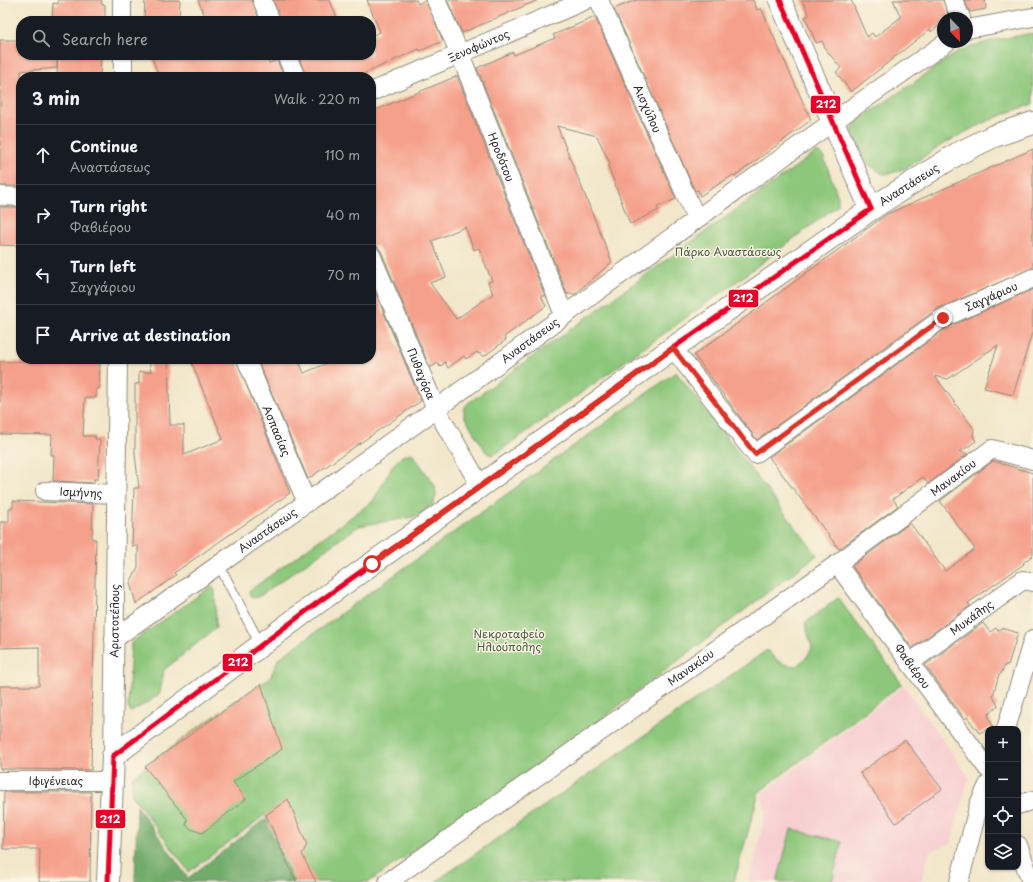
<!DOCTYPE html>
<html lang="en">
<head>
<meta charset="utf-8">
<style>
	body { margin:0; font-family:"Playpen Sans",sans-serif; background:#242831; color:#f1f3f6 }
	.controls { position:absolute; right:12px; bottom:12px; display:grid; overflow:hidden; border-radius:8px; box-shadow:0 1px 3px #0004 }
	.controls button { width:36px; height:36px; display:grid; place-items:center; padding:0; border:0; border-bottom:1px solid #363941; background:#171b24; color:#f1f3f6; font:20px sans-serif }
	.compass { position:absolute; left:937px; top:12px; width:36px; height:36px; border-radius:50%; background:#171b24; box-shadow:0 1px 3px #0004; rotate:157deg }
	.stop { position:absolute; width:12px; height:12px; margin:-9px; border:3px solid #d93025; border-radius:50%; background:#fff }
	.stop.end { background:#d93025; border-color:#fff; box-shadow:0 1px 4px #0008 }
	.list { margin:0; padding:0; list-style:none }
	h2 { display:flex; justify-content:space-between; align-items:center; height:52px; margin:0; padding:0 16px; font-size:17px }
	h2 small { font-size:13px; font-weight:400; color:#9ea1a6 }
	.list li { display:grid; grid-template-columns:26px 1fr auto; gap:12px; align-items:center; box-sizing:border-box; height:60px; padding:0 16px; border-top:1px solid #363941 }
	.list b { display:block; font-size:15px; white-space:nowrap }
	.list p { margin:0; font-size:13px; white-space:nowrap; color:#9ea1a6 }
	.list em { font-size:13px; font-style:normal; color:#9ea1a6 }
	.icon { flex:none; width:22px; height:22px; fill:none; stroke:currentColor; stroke-width:2; stroke-linecap:round; stroke-linejoin:round }
	.map { position:relative; flex:none; width:1033px; height:882px; overflow:hidden }
	.search { position:absolute; background:#171b24; box-shadow:0 1px 3px #0004; left:16px; top:16px; width:360px; height:44px; display:flex; align-items:center; gap:10px; box-sizing:border-box; padding:0 14px; border-radius:16px; color:#9ea1a6; font-size:15px }
	.panel { position:absolute; background:#171b24; box-shadow:0 1px 3px #0004; left:16px; top:72px; width:360px; height:292px; border-radius:16px }
	.map>svg:first-child { display:block }
	.built { fill:#f7cfd1 }
	.green { fill:#8dc77c; stroke:#5c7954 }
	.forest { fill:#72ac6c; stroke:#4e6c4c }
	.building { fill:#f5a08b; fill-rule:evenodd }
	.lines { fill:none; stroke-linecap:round; stroke-linejoin:round }
	.service-casing { stroke:#8e897b; stroke-width:11 }
	.minor-casing { stroke:#8e897b; stroke-width:20 }
	.tertiary-casing { stroke:#8e897b; stroke-width:24 }
	.service { stroke:#fff; stroke-width:9 }
	.minor { stroke:#fff; stroke-width:18 }
	.tertiary { stroke:#fff; stroke-width:22 }
	.bus-1-casing { stroke:#fcf5e5; stroke-width:8 }
	.bus-1 { stroke:#e4002b; stroke-width:5 }
	.route { stroke:#d93025; stroke-width:5 }
	.labels { text-anchor:middle; stroke-width:3; stroke-linejoin:round; paint-order:stroke }
	.street-label { font-size:11px; fill:#2b2b2b; stroke:#fcf5e5 }
	.park-label { font-size:11px; fill:#485a43; stroke:#fcf5e5 }
	.line-badge { stroke:#fcf5e5; stroke-width:1.5 }
	.badge-label { font-size:11px; text-anchor:middle; font-weight:bold; fill:#fff }
</style>
</head>
<body>
<div class="map">
<svg width="1033" height="882" viewBox="0 0 1033 882">
	<rect width="100%" height="100%" fill="#fcf5e5"/>
	<filter id="ink" filterUnits="userSpaceOnUse"><feTurbulence type="fractalNoise" baseFrequency=".025" numOctaves="2"/><feDisplacementMap in="SourceGraphic" scale="8" xChannelSelector="R" yChannelSelector="G"/><feConvolveMatrix kernelMatrix="1 2 1 2 8 2 1 2 1" color-interpolation-filters="sRGB"/></filter>
	<filter id="wash" filterUnits="userSpaceOnUse"><feTurbulence type="fractalNoise" baseFrequency=".012" numOctaves="4" result="noise"/><feDisplacementMap in="SourceGraphic" scale="16" xChannelSelector="R" yChannelSelector="G"/><feGaussianBlur stdDeviation="0.9" result="paint"/><feColorMatrix in="noise" values="0 0 0 0 0 0 0 0 0 0 0 0 0 0 0 0 0 1.4 0 .05"/><feComposite in="paint" operator="in"/></filter>
	<g filter="url(#wash)">
		<rect width="100%" height="100%" fill="#f2e7cb"/>
		<!-- built -->
		<polygon class="built" points="904,686 969,777 951,843 930,851 921,882 749,882 766,811 761,794"/>
		<!-- green -->
		<g class="green">
			<path d="M 1033,33 L 1033,104 C 1000,114 970,129 940,146 C 921,157 906,173 883,174 L 868,164 L 852,131 L 856,122 L 961,50 L 990,41 Z"/>
			<polygon points="816,152 823,155 838,197 838,205 743,277 497,453 491,455 486,452 464,416 464,409 467,404"/>
			<polygon points="676,372 817,555 578,737 369,882 297,882 265,815 189,872 132,795 132,777 196,729 270,678 278,659"/>
			<polygon points="412,453 435,486 436,495 434,503 422,513 413,517 359,526 260,596 254,598 250,595 249,591 373,501 393,465 402,456"/>
			<polygon points="212,586 215,590 216,628 164,670 160,693 150,701 131,712 128,708 131,643"/>
			<path d="M 838,598 L 902,684 L 759,792 L 734,882 L 435,882 L 767,650 C 775,660 783,666 796,666 L 806,658 L 812,648 L 805,623 Z"/>
			<polygon points="791,829 842,842 832,882 777,882"/>
		</g>
		<!-- forest -->
		<polygon class="forest" points="137,806 188,878 265,819 294,882 135,882"/>
		<g id="blocks">
			<!-- building -->
			<g class="building">
				<polygon points="58,0 102,0 101,4 105,5 105,21 52,21 53,3 58,4"/>
				<polygon points="145,0 180,0 179,21 144,21"/>
				<polygon points="198,0 252,0 260,21 207,21"/>
				<polygon points="273,0 330,0 338,21 281,21"/>
				<polygon points="367,0 416,0 418,4 426,0 443,41 420,51 419,49 357,77 306,77 298,55 371,55 371,36 380,32"/>
				<polygon points="447,0 538,0 462,33"/>
				<polygon points="636,0 753,0 757,10 761,8 811,120 735,176 733,175 700,196 698,190 695,191 614,9"/>
				<polygon points="802,0 851,0 867,37 872,33 875,37 901,17 893,0 943,0 949,16 946,16 947,18 943,18 943,22 931,32 930,29 851,92 836,72 841,68 826,50 822,41 816,43 805,17 809,15"/>
				<polygon points="964,0 985,0 986,9 970,12"/>
				<polygon points="595,17 676,199 657,207 659,210 630,224 608,166 610,164 597,136 557,126 612,262 575,294 567,294 477,68 513,52 514,55 555,38 553,35"/>
				<polygon points="0,40 21,40 21,55 57,55 57,68 21,71 21,186 0,186"/>
				<polygon points="58,55 101,55 100,77 57,77"/>
				<polygon points="151,55 265,55 269,63 277,60 284,77 159,77"/>
				<path d="M 457,76 L 545,296 L 541,296 L 546,306 L 504,337 L 506,340 L 483,357 L 480,353 L 478,354 L 477,352 L 466,359 L 464,356 L 448,368 L 445,362 L 440,367 L 438,363 L 430,368 L 381,251 L 377,246 L 371,245 L 371,112 ZM 465,227 L 474,250 L 479,248 L 492,281 L 488,282 L 493,294 L 456,319 L 430,283 L 446,277 L 432,241 Z"/>
				<polygon points="1033,149 1033,268 937,309 757,440 694,355 887,214"/>
				<polygon points="0,207 21,207 21,246 0,245"/>
				<polygon points="371,282 421,401 308,479 257,359 298,359 304,373 337,359 371,359"/>
				<polygon points="1033,289 1033,330 1013,395 984,388 998,345 948,379 935,376 974,429 973,436 976,441 960,452 968,454 928,484 923,477 893,499 898,506 839,549 769,457 948,327"/>
				<polygon points="51,359 96,359 96,363 100,363 99,389 96,389 96,398 85,398 83,436 95,436 95,439 100,439 98,479 94,479 94,483 53,481 54,455 51,455 52,435 0,434 0,362 49,361"/>
				<polygon points="149,359 168,359 170,425 184,425 184,455 223,439 190,359 236,359 290,493 174,573 176,575 136,604 130,583 138,567 138,546 132,546 134,488 139,488 135,454 135,384 139,384 139,372 151,372"/>
				<polygon points="993,461 1033,473 1033,555 1023,563 1024,564 968,603 970,606 912,648 852,566 910,523 945,571 975,549 940,501"/>
				<polygon points="13,501 93,504 92,539 96,539 91,770 0,769 0,686 39,686 39,647 0,648 0,522 9,522 9,508 13,508"/>
				<polygon points="983,623 990,632 996,628 998,630 1002,628 1018,633 1008,665 1005,665 1001,674 999,674 993,696 998,706 988,715 993,727 979,733 967,717 965,719 925,665"/>
				<polygon points="261,684 282,749 233,782 246,799 202,833 191,829 186,825 187,819 145,767"/>
				<polygon points="905,740 942,789 896,823 860,773"/>
				<polygon points="4,792 91,792 90,882 39,882 40,849 3,849"/>
				<polygon points="288,799 307,845 302,854 316,882 296,882 266,815"/>
			</g>
		</g>
	</g>
	<g filter="url(#ink)">
		<use href="#blocks" fill-opacity="0" stroke="#8e897b" stroke-width="1"/>
		<g class="lines">
			<defs>
				<polyline id="service" points="219,565 260,644"/>
				<g id="minor">
					<polyline points="122,0 122,21"/>
					<polyline points="262,0 271,21"/>
					<path id="s1" d="M 436,0 L 460,54 L 564,315"/>
					<path id="s2" d="M 599,0 L 696,218"/>
					<polyline points="953,0 961,18"/>
					<polyline points="967,29 1033,17"/>
					<polyline points="123,55 123,77"/>
					<polyline points="286,55 296,77"/>
					<path id="s3" d="M 371,92 L 586,0"/>
					<polyline points="0,196 21,197"/>
					<path id="s4" d="M 371,255 L 436,409 L 481,487"/>
					<path id="s5" d="M 673,348 L 755,454 L 943,318 L 1033,278"/>
					<path id="s6" d="M 246,359 L 307,503"/>
					<path id="s7" d="M 45,491 L 116,494"/>
					<path id="s8" d="M 837,564 L 988,769"/>
					<path id="s9" d="M 114,639 C 189,585 266,532 341,478 C 543,332 742,183 947,42"/>
					<path id="s10" d="M 911,662 L 1023,580 L 1033,582"/>
					<polyline points="1006,729 1033,639"/>
					<path id="s11" d="M 113,756 L 118,359"/>
					<path id="s12" d="M 0,781 L 112,781"/>
					<polyline points="1018,805 1033,800"/>
					<polyline points="1018,845 1031,882"/>
					<path id="s13" d="M 388,882 L 837,564 L 992,449 L 1033,460"/>
					<polyline points="959,882 979,804 988,785"/>
				</g>
				<g id="tertiary">
					<polyline points="780,0 871,209"/>
					<path id="s14" d="M 108,882 L 113,756 L 317,603 L 673,348 L 871,209 L 957,154 L 994,136 L 1033,123"/>
				</g>
			</defs>
			<!-- service casing -->
			<use href="#service" class="service-casing"/>
			<!-- minor casing -->
			<use href="#minor" class="minor-casing"/>
			<!-- tertiary casing -->
			<use href="#tertiary" class="tertiary-casing"/>
			<!-- service -->
			<use href="#service" class="service"/>
			<!-- minor -->
			<use href="#minor" class="minor"/>
			<!-- tertiary -->
			<use href="#tertiary" class="tertiary"/>
			<defs>
				<g id="bus-1">
					<polyline points="780,0 871,209"/>
					<polyline points="113,756 317,603 673,348 871,209"/>
					<polyline points="108,882 113,756"/>
				</g>
			</defs>
			<!-- bus-1 casing -->
			<use href="#bus-1" class="bus-1-casing"/>
			<!-- bus-1 -->
			<use href="#bus-1" class="bus-1"/>
		</g>
	</g>
	<g class="lines" filter="url(#ink)">
		<!-- route -->
		<polyline class="route" points="372,564 673,348 755,454 943,318"/>
	</g>
	<g class="labels">
		<!-- street labels -->
		<g class="street-label">
			<text dy="4" stroke="none"><textPath href="#s3" startOffset="117">Ξενοφώντος</textPath></text>
			<text dy="4" stroke="none"><textPath href="#s2" startOffset="119">Αισχύλου</textPath></text>
			<text dy="4" stroke="none"><textPath href="#s1" startOffset="170">Ηροδότου</textPath></text>
			<text dy="4" stroke="none"><textPath href="#s14" startOffset="1106">Αναστάσεως</textPath></text>
			<text dy="4" stroke="none"><textPath href="#s5" startOffset="419">Σαγγάριου</textPath></text>
			<text dy="4" stroke="none"><textPath href="#s9" startOffset="512">Αναστάσεως</textPath></text>
			<text dy="4" stroke="none"><textPath href="#s4" startOffset="129">Πυθαγόρα</textPath></text>
			<text dy="4" stroke="none"><textPath href="#s6" startOffset="78">Ασπασίας</textPath></text>
			<text dy="4" stroke="none"><textPath href="#s13" startOffset="695">Μανακίου</textPath></text>
			<text dy="4" stroke="none"><textPath href="#s7" startOffset="36">Ισμήνης</textPath></text>
			<text dy="4" stroke="none"><textPath href="#s9" startOffset="188">Αναστάσεως</textPath></text>
			<text dy="4" stroke="none"><textPath href="#s10" startOffset="75">Μυκάλης</textPath></text>
			<text dy="4" stroke="none"><textPath href="#s11" startOffset="135">Αριστοτέλους</textPath></text>
			<text dy="4" stroke="none"><textPath href="#s8" startOffset="127">Φαβιέρου</textPath></text>
			<text dy="4" stroke="none"><textPath href="#s13" startOffset="371">Μανακίου</textPath></text>
			<text dy="4" stroke="none"><textPath href="#s12" startOffset="56">Ιφιγένειας</textPath></text>
		</g>
		<!-- park labels -->
		<g class="park-label">
			<text x="728" y="256">Πάρκο Αναστάσεως</text>
			<text x="509" y="638">Νεκροταφείο<tspan x="509" dy="13">Ηλιούπολης</tspan></text>
		</g>
	</g>
	<g class="line-badge">
		<rect x="810" y="95" width="31" height="19" rx="4" fill="#e4002b"/>
		<rect x="728" y="289" width="31" height="19" rx="4" fill="#e4002b"/>
		<rect x="222" y="653" width="31" height="19" rx="4" fill="#e4002b"/>
		<rect x="95" y="809" width="31" height="20" rx="4" fill="#e4002b"/>
	</g>
	<g class="badge-label">
		<text x="826" y="108">212</text>
		<text x="743" y="302">212</text>
		<text x="238" y="666">212</text>
		<text x="110" y="823">212</text>
	</g>
</svg>
<div class="controls">
<button>+</button>
<button>−</button>
<button><svg class="icon" aria-label="locate" viewBox="0 0 24 24"><circle cx="12" cy="12" r="6"/><path d="M12 2v4M12 18v4M2 12h4M18 12h4"/></svg></button>
<button><svg class="icon" aria-label="layers" viewBox="0 0 24 24"><path d="M12 4l9 5-9 5-9-5zM3 14l9 5 9-5"/></svg></button>
</div>
<svg class="compass" viewBox="-18 -18 36 36"><path d="M0-13l5 13h-10z" fill="#e53935"/><path d="M0 13l5-13h-10z" fill="#9ea1a6"/></svg>
<div class="stop" style="left:372px;top:564px"></div>
<div class="stop end" style="left:943px;top:318px"></div>
<div class="search"><svg class="icon" aria-label="search" viewBox="0 0 24 24"><circle cx="10" cy="10" r="6"/><path d="M15 15l6 6"/></svg>Search here</div>
<section class="panel">
<h2>3 min<small>Walk · 220 m</small></h2>
<ul class="list">
<li><svg class="icon" aria-label="ahead" viewBox="0 0 24 24"><path d="M12 20V5M6 11l6-6 6 6"/></svg><div><b>Continue</b><p>Αναστάσεως</p></div><em>110 m</em></li>
<li><svg class="icon" aria-label="right" viewBox="0 0 24 24"><path d="M7 20v-9h11M14 6l5 5-5 5"/></svg><div><b>Turn right</b><p>Φαβιέρου</p></div><em>40 m</em></li>
<li><svg class="icon" aria-label="left" viewBox="0 0 24 24"><path d="M17 20v-9H6M10 6l-5 5 5 5"/></svg><div><b>Turn left</b><p>Σαγγάριου</p></div><em>70 m</em></li>
<li><svg class="icon" aria-label="arrive" viewBox="0 0 24 24"><path d="M6 21V4h12l-3 4 3 4H6"/></svg><div><b>Arrive at destination</b></div></li>
</ul>
</section>
</div>
</body>
</html>
